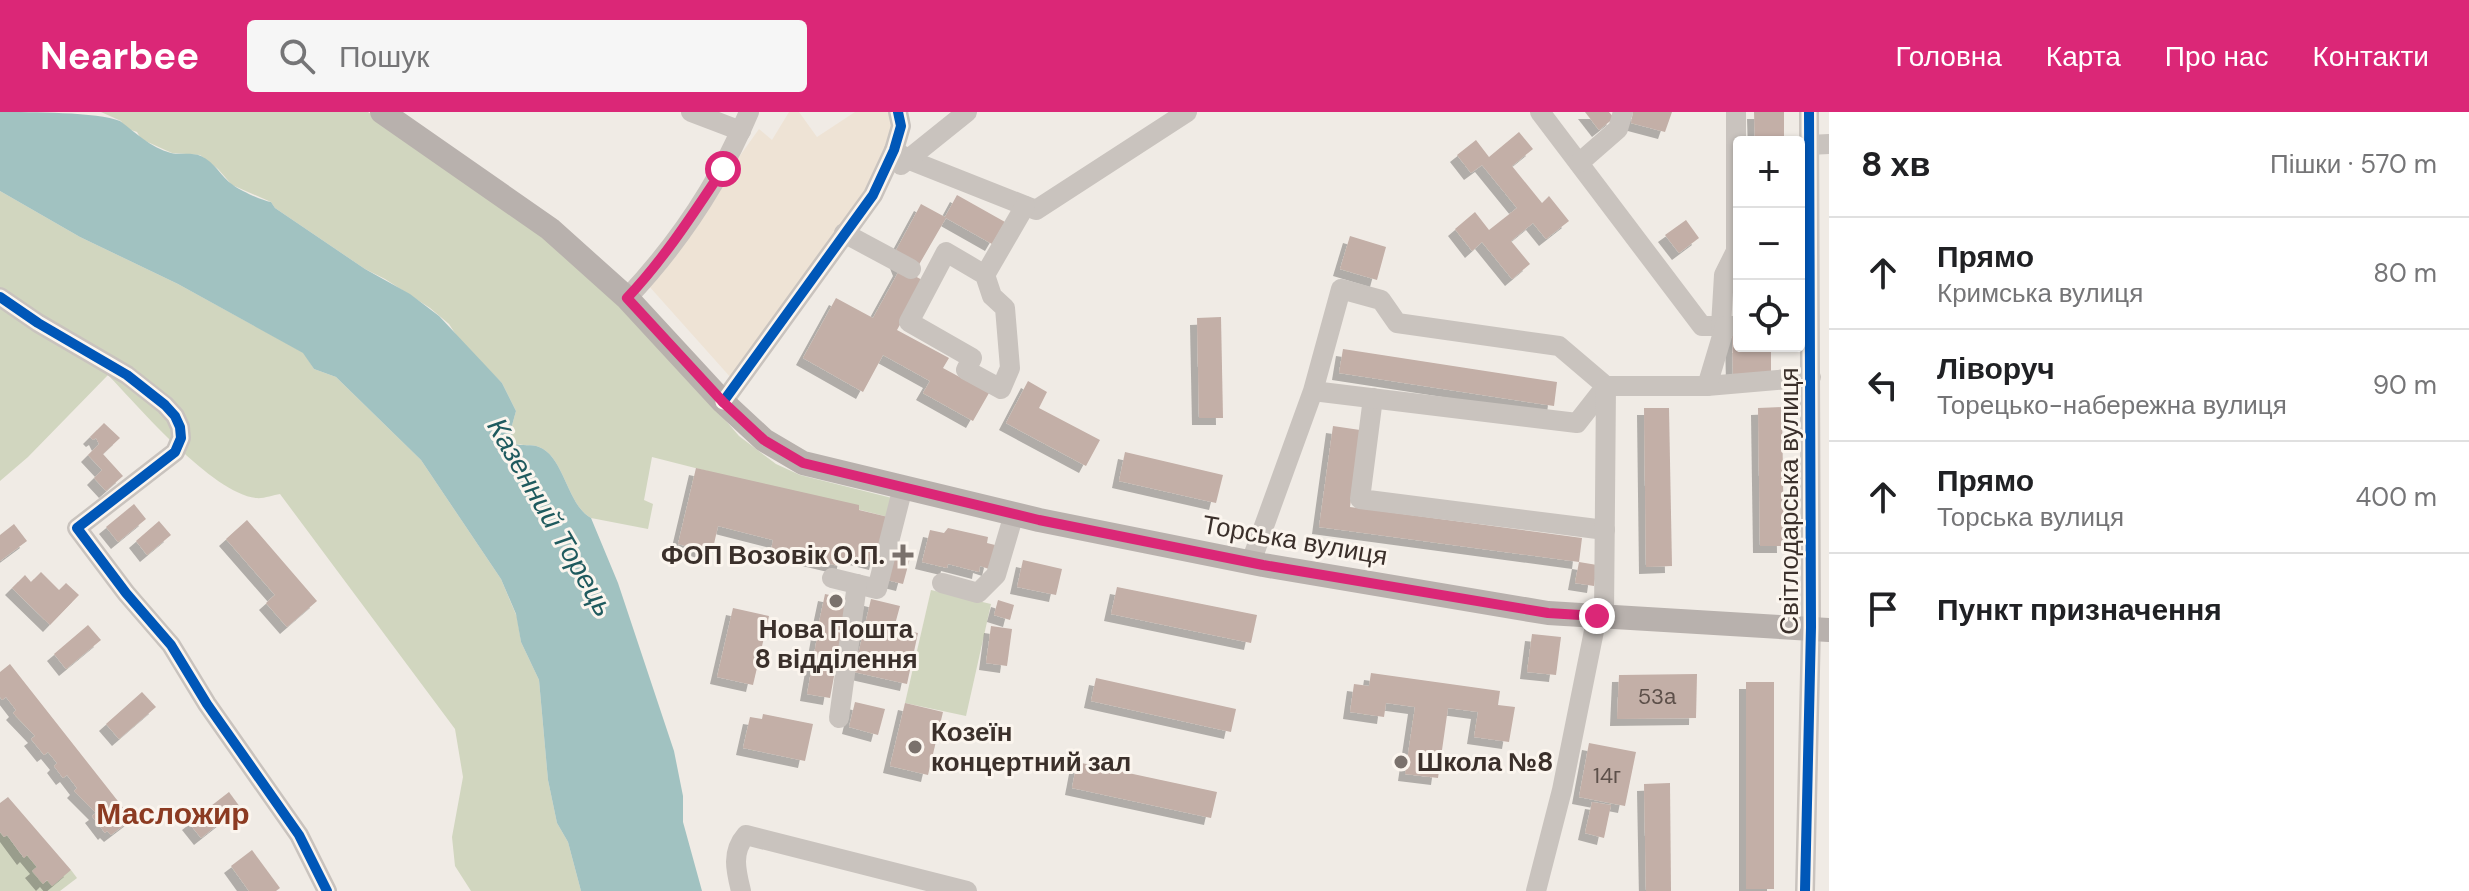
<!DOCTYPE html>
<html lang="uk">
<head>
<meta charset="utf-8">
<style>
	body { margin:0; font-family:"DM Sans",sans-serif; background:#f6f6f6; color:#202124 }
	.controls { position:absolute; right:24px; top:24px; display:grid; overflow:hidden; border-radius:8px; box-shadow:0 2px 6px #0004 }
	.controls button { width:72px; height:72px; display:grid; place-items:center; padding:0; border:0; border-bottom:2px solid #e0e0e0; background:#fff; color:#202124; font:40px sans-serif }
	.stop { position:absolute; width:24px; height:24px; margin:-18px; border:6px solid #db2777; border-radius:50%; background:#fff }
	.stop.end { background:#db2777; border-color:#fff; box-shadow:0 2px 8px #0008 }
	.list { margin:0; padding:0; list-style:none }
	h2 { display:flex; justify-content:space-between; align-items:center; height:104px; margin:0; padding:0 32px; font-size:34px }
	h2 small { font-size:26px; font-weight:400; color:#757577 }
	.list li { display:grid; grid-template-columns:52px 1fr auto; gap:24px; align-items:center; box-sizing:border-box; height:112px; padding:0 32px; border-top:2px solid #e0e0e0 }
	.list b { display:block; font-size:30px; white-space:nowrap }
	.list p { margin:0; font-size:26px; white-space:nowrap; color:#757577 }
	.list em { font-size:26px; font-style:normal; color:#757577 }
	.icon { flex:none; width:44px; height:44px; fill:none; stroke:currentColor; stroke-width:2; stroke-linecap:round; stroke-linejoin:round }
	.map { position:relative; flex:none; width:1829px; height:779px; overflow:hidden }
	header { display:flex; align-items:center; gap:48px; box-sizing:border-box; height:112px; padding:0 40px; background:#db2777; color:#fff }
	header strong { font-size:38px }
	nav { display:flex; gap:44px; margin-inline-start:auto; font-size:28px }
	.search { width:560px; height:72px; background:#f6f6f6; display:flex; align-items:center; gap:20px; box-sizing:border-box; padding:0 28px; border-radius:8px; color:#757577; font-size:30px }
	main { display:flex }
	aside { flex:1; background:#fff }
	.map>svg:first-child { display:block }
	.green { fill:#d1d6bf }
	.plaza { fill:#eee3d5 }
	.water { fill:#a1c2c1 }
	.building { fill:#c3afa7; filter:url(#shadow) }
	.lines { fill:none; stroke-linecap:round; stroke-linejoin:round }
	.minor { stroke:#c9c3be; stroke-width:20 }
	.major { stroke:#b8b1ad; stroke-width:24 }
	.cycleway-casing { stroke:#fbf5ee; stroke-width:15 }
	.cycleway { stroke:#0057b8; stroke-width:10 }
	.route { stroke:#db2777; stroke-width:10 }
	.poi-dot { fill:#7a716c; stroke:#fbf5ee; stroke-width:3 }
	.labels { text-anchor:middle; stroke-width:6; stroke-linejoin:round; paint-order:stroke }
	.number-label { font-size:22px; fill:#5d504a }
	.street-label { font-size:26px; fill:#3b302b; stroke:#fbf5ee }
	.poi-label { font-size:26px; font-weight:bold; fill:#3b302b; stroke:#fbf5ee; text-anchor:start }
	.water-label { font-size:28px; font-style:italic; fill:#1f5a5e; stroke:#fbf5ee }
	.quarter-label { font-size:30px; font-weight:bold; fill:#8c3b22; stroke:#fbf5ee }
</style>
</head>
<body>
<header>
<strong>Nearbee</strong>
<div class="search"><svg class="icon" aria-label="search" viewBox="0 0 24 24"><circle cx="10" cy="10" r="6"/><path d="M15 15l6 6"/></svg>Пошук</div>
<nav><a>Головна</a><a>Карта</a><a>Про нас</a><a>Контакти</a></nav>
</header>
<main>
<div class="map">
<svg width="1829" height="779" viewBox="0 0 1829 779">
	<defs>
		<filter id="shadow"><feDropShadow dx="-7" dy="7" stdDeviation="0" flood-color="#0004"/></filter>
	</defs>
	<rect width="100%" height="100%" fill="#f0ebe5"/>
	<!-- green -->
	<g class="green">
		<path d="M 101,0 L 368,0 L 547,123 L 679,254 L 739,324 L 776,352 L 800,363 L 892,386 L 888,405 L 652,345 L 644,388 L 653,392 L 648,417 L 591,406 C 567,393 564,344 539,335 C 532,332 522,334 514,332 L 511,317 L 516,299 L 502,271 L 460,229 L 449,212 L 430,196 L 385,167 L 365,157 L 275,96 L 271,90 L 232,73 L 218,57 L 200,43 L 172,41 L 163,37 L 141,27 L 137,20 L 125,16 L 121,9 Z"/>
		<path d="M 0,79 L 80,125 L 178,172 L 304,241 L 314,257 L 336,265 L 421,348 L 501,467 L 517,505 L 521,530 L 539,568 L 548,668 L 557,711 L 568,730 L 581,779 L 471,779 L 455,754 L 452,725 L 463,665 L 455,617 L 280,382 C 273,383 263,387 256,386 C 212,381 139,295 108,263 L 28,345 L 0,369 Z"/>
		<polygon points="931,478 991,492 966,604 905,591"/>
		<polygon points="0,720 4,725 7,723 23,745 27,743 37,755 43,771 71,758 77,766 60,779 0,779"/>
	</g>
	<!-- plaza -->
	<polygon class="plaza" points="789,0 799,0 817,25 855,0 889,0 892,20 859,91 732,267 648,173 759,17 772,28"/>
	<!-- water -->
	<path class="water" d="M 0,0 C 30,0 98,0 120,9 C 136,21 150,35 171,41 C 180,43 192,40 201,44 C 215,50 221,65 233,73 C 241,79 261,88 271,90 L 275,96 L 365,157 L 410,182 L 439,204 L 502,271 L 516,299 L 511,317 L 514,332 C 522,334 532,332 539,335 C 564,344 567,393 591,406 L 618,471 L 674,639 L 683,684 L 683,710 L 702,779 L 581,779 L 568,730 L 557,711 L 548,668 L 539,568 L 521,530 L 516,502 L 501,467 L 421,348 L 336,265 L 314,257 L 303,241 L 178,172 L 80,125 L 0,79 Z"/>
	<!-- building -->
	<g class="building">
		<polygon points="1585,0 1609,0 1614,6 1599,18"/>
		<polygon points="1633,0 1672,0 1665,20 1631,11"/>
		<polygon points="1754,0 1784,0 1784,30 1755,30"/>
		<polygon points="1519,20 1533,37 1512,54 1542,91 1549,84 1569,109 1546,127 1533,111 1511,129 1530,152 1512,167 1482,130 1472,139 1455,117 1475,100 1489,118 1517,96 1482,53 1471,61 1457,43 1476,28 1489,45"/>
		<polygon points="957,83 1005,110 992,132 946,106 913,163 924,169 897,218 949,246 943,256 989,281 973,309 923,281 930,269 883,243 863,280 803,246 836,186 873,206 900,157 894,142 921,92 945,105"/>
		<polygon points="1686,108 1699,126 1679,141 1665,123"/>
		<polygon points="1350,124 1386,135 1377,168 1340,157"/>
		<polygon points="1221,205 1223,306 1199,306 1197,206"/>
		<polygon points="1732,219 1739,219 1739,234 1771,234 1771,263 1733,264"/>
		<polygon points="1343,237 1557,270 1554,294 1339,261"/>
		<polygon points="1028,269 1047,280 1039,296 1100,328 1086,354 1006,311"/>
		<polygon points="1782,295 1784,434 1760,434 1758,296"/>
		<polygon points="1644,296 1669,296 1672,454 1646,455"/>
		<polygon points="104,311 120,326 103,342 123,364 106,379 94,366 102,358 88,343 99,332 96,326 93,328 90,325"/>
		<polygon points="1333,314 1360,318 1350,395 1582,426 1579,450 1319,415"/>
		<polygon points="1125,340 1223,363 1216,391 1119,369"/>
		<polygon points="696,356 859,393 859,398 888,405 876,451 845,443 843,455 771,438 773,428 718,414 712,441 678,432"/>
		<polygon points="134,392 146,407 118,430 106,415"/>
		<polygon points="247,408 317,489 287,515 266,491 275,483 226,427"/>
		<polygon points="159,409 171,423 147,443 136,429"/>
		<polygon points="14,412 27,429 0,449 0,423"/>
		<polygon points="948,416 988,425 987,431 995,433 989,457 980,454 979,460 948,452 947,456 922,450 930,418 944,421"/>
		<polygon points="895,435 912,439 903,472 887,468"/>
		<polygon points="1023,448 1062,457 1056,483 1017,475"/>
		<polygon points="1579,450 1597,453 1594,474 1575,471"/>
		<polygon points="41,460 59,478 66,471 79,483 50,513 12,476 25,463 31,470"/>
		<polygon points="1117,475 1257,503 1251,531 1111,502"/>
		<polygon points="825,482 848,487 842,518 838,518 837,520 842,521 830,586 807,582 818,520 822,520 823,515 818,515"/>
		<polygon points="871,487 900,494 894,516 918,521 907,572 854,560"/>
		<polygon points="998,488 1014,493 1010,508 994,503"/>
		<polygon points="733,496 769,504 753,573 717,565"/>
		<polygon points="88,513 101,528 66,557 54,542"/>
		<polygon points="991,514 1012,517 1007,554 986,551"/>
		<polygon points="1532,522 1561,525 1556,563 1527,560"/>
		<polygon points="10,552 132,707 111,723 107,719 105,721 92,704 96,701 74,679 77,676 67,663 63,666 54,654 57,651 48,640 44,643 31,627 35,624 13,601 16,598 6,585 2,588 0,585 0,560"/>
		<polygon points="1371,561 1500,579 1498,593 1515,595 1509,630 1474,625 1478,600 1448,596 1438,666 1405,662 1415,595 1386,591 1384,605 1350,600 1354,572 1369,574"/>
		<polygon points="1697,562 1696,606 1617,607 1619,563"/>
		<polygon points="1096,566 1236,597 1231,620 1091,589"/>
		<rect x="1746" y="570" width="28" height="207"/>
		<polygon points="142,580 156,595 119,627 106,612"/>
		<polygon points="855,590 885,597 878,623 849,615"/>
		<polygon points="905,591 943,600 928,663 890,654"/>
		<polygon points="763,602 813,612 805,649 743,636 750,605 762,607"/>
		<polygon points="1589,631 1636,640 1625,694 1579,685"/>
		<polygon points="1077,650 1217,680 1211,706 1072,676"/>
		<polygon points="1670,671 1671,779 1646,779 1644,672"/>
		<polygon points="229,680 240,695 201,726 189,711"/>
		<polygon points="8,685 71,758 52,774 47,768 43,772 32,759 37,755 27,743 24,746 7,723 4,725 0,720 0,691"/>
		<polygon points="1592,690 1611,693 1604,726 1585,721"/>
		<polygon points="252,738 280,776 276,779 249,779 231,754"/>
	</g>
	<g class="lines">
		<!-- minor -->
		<g class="minor">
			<polyline points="691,0 741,19"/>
			<polyline points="1540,0 1702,214 1738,214"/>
			<polyline points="1809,33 1829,32"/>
			<polyline points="894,38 907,47 1036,98 1187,0"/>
			<polyline points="1579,51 1618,17 1623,0"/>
			<polyline points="901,53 967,0"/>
			<polyline points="844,121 911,157"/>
			<polyline points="985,163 992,184 1005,196 1010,256 1001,277 966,258 972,246 909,210 946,140 985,163 1025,94"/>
			<polyline points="0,185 38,211 127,263 165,293 175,304 180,315 181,326 175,340 77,416 126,481 171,533 207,592 299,723 327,779"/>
			<path d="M 627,186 C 678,132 720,69 749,0"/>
			<polyline points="1721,214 1724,163 1736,139 1736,0"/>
			<polyline points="1707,274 1811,265"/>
			<polyline points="1373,286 1360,387 1605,418"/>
			<polyline points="723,290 873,83 894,38 901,14 898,0"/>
			<polyline points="1251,450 1313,279 1577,311 1606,274 1559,234 1397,211 1381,188 1341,177 1313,279"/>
			<polyline points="832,466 877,477 903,375"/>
			<polyline points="942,471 978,481 996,463 1014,402"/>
			<polyline points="1604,504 1606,274 1707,274 1725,214"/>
			<polyline points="839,606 857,472"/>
			<path d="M 741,779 C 736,759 731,740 746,723 L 967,779"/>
			<polyline points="1536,779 1562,678 1597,504"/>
			<polyline points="1805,779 1811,515 1809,0"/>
		</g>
		<!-- major -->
		<polyline class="major" points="382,0 550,117 627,186 723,290 764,328 803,351 1039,408 1263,453 1548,501 1829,518"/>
		<defs>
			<g id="cycleway">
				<polyline points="0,185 38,211 127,263 165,293 175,304 180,315 181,326 175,340 77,416 126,481 171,533 207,592 299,723 327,779"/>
				<polyline points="723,290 873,83 894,38 901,14 898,0"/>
				<polyline points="1805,779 1811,515 1809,0"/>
			</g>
		</defs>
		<!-- cycleway casing -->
		<use href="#cycleway" class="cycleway-casing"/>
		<!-- cycleway -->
		<use href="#cycleway" class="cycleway"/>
	</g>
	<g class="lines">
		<!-- route -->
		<path class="route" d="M 723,57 C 693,102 664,147 627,186 L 723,290 L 764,328 L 803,351 L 1039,408 L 1263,453 L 1548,501 L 1597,504"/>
	</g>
	<!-- markers -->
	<g class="poi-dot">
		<path d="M899 431h8v8h8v8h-8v8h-8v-8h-8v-8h8z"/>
		<circle cx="836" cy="489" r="8"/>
		<circle cx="915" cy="635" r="8"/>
		<circle cx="1401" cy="650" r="8"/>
	</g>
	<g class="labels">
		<!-- number labels -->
		<g class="number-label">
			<text x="1657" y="592">53а</text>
			<text x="1607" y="671">14г</text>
		</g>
		<!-- street labels -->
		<g class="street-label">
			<text transform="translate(1789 389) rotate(-90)" y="9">Світлодарська вулиця</text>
			<text transform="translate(1295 428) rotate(10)" y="9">Торська вулиця</text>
		</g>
		<!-- poi labels -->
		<g class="poi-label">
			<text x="885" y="452" text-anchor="end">ФОП Возовік О.П.</text>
			<text x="836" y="526" text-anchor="middle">Нова Пошта<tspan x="836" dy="30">8 відділення</tspan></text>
			<text x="931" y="629">Козеїн<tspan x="931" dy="30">концертний зал</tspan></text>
			<text x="1417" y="659">Школа №8</text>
		</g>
		<!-- water labels -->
		<g class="water-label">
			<text transform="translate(551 405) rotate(60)" y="10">Казенний Торець</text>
		</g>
		<!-- quarter labels -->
		<g class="quarter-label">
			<text x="173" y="712">Масложир</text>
		</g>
	</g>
</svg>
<div class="controls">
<button>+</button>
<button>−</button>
<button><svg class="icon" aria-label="locate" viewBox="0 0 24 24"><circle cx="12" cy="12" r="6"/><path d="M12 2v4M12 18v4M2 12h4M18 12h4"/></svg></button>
</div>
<div class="stop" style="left:723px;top:57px"></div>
<div class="stop end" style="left:1597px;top:504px"></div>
</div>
<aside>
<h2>8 хв<small>Пішки · 570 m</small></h2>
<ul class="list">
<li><svg class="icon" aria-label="ahead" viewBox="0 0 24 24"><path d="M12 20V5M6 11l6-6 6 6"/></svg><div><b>Прямо</b><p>Кримська вулиця</p></div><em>80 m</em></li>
<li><svg class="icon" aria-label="left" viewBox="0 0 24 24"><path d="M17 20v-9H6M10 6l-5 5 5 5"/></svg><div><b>Ліворуч</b><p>Торецько-набережна вулиця</p></div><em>90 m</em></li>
<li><svg class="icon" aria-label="ahead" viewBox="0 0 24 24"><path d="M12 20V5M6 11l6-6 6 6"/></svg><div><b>Прямо</b><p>Торська вулиця</p></div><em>400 m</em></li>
<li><svg class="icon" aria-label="arrive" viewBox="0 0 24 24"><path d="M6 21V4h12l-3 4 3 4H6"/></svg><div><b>Пункт призначення</b></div></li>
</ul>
</aside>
</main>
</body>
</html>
